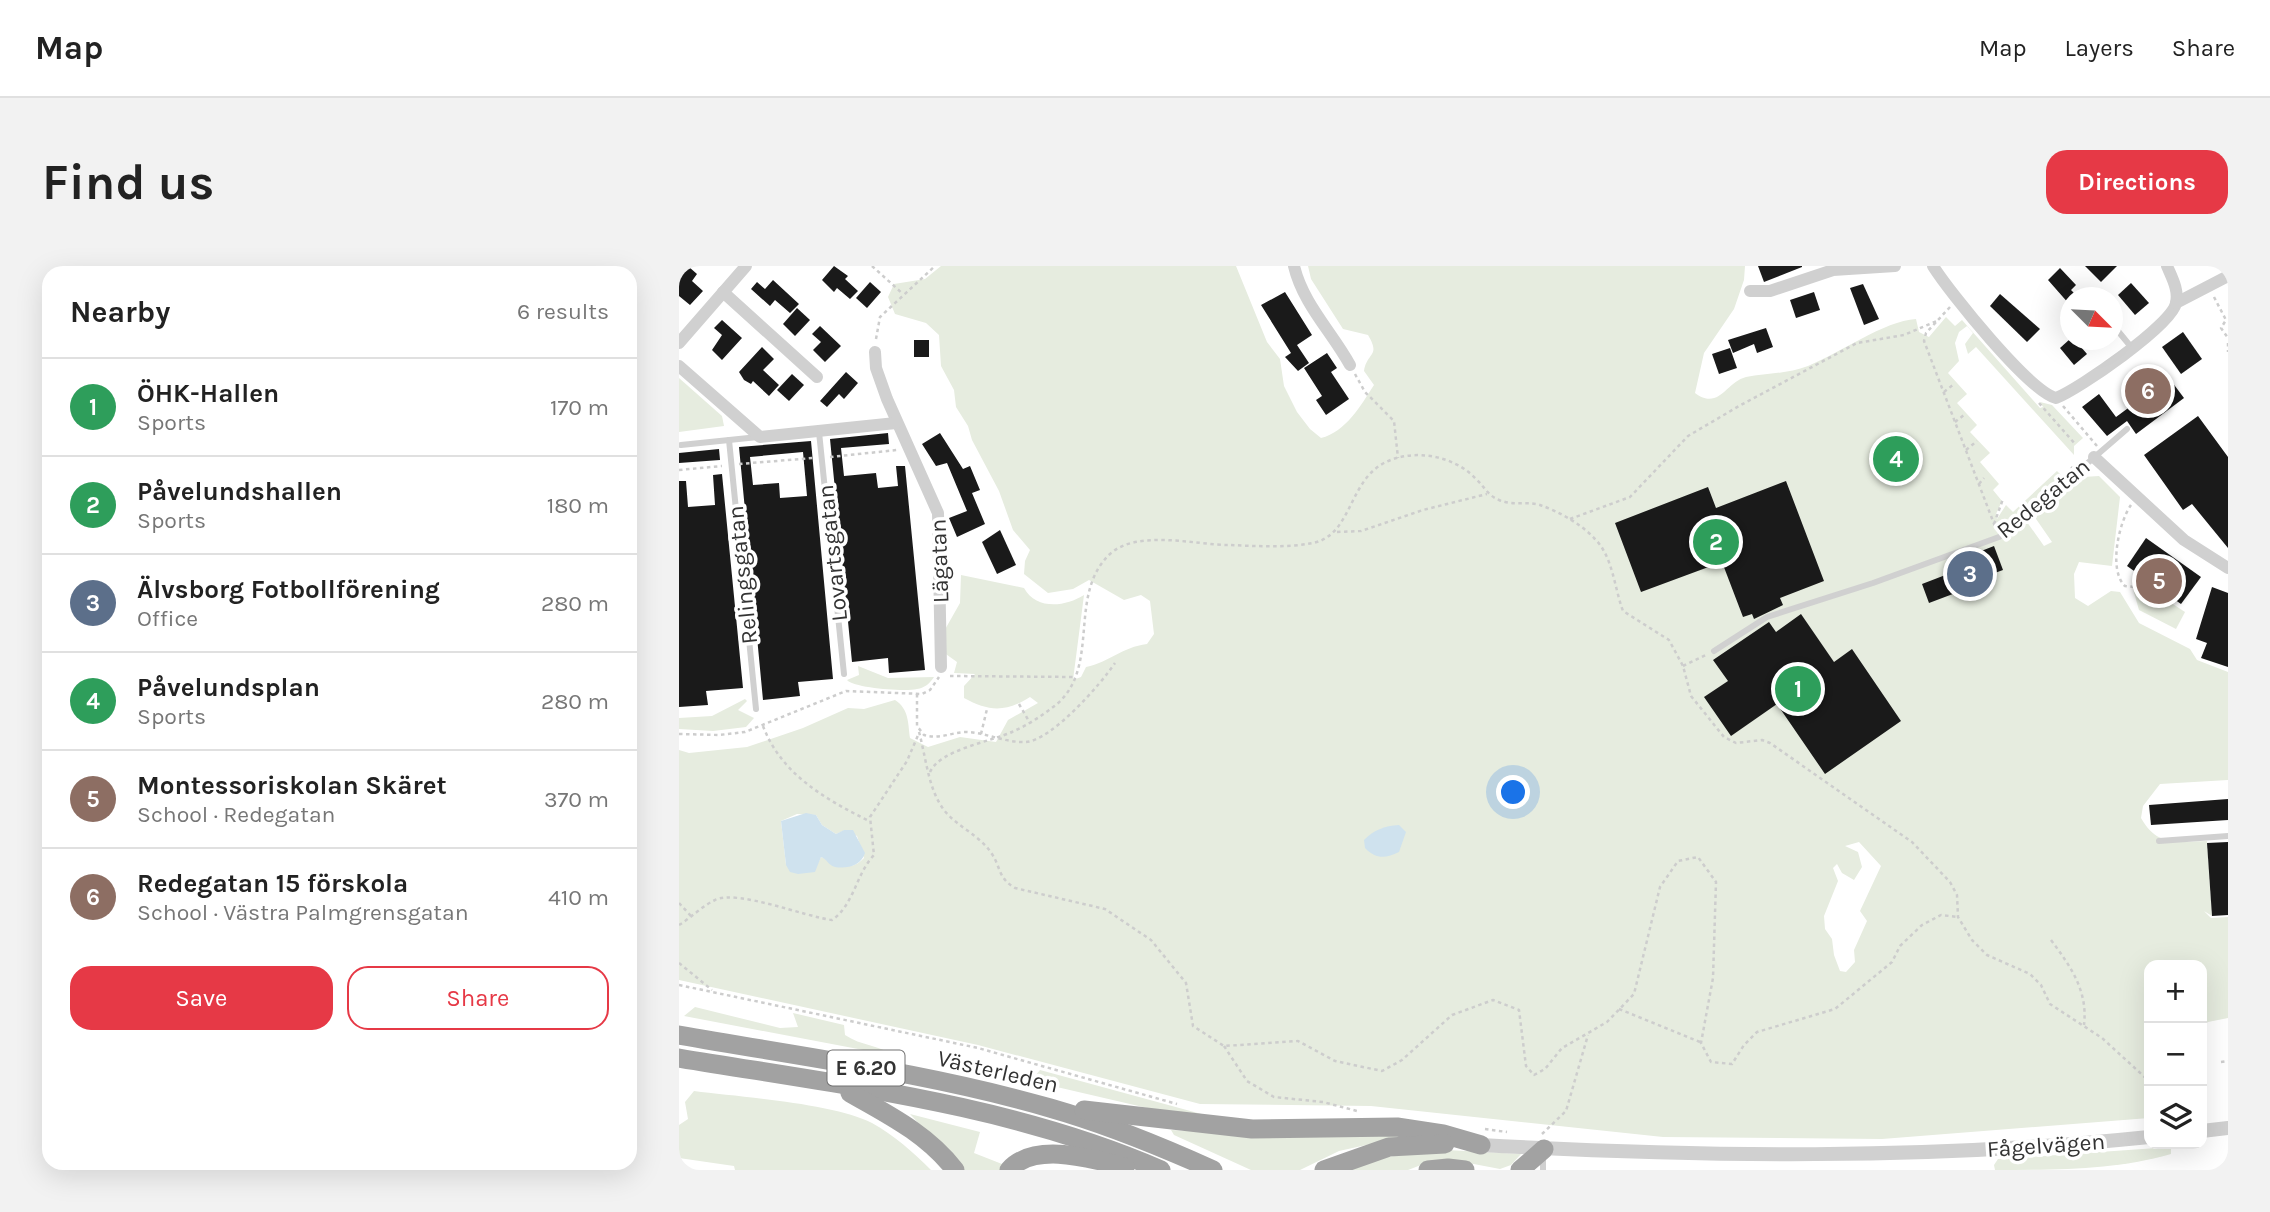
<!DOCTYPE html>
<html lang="en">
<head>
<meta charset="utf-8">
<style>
	body { margin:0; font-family:Karla,sans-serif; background:#f2f2f2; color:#222 }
	.controls { position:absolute; right:21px; bottom:21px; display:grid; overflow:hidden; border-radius:14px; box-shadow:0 7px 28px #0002 }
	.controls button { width:63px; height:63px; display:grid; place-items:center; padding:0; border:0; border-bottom:2px solid #e0e0e0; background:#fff; color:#222; font:35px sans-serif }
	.compass { position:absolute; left:1381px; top:21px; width:63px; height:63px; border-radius:50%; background:#fff; box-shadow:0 7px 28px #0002; rotate:114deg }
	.you { position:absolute; left:835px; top:527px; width:24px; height:24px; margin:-18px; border:5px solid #fff; border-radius:50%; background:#1a73e8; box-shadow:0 0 0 10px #1a73e833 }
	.badge { display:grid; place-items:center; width:46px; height:46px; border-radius:50%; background:#e63946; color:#fff; font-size:23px; font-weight:700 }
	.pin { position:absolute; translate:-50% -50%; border:4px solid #fff; box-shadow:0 2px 7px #0006 }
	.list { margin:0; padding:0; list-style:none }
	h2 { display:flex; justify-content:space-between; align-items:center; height:91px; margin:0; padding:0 28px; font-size:30px }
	h2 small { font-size:23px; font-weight:400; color:#767676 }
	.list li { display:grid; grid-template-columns:46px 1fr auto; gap:21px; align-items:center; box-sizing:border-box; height:98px; padding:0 28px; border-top:2px solid #e0e0e0 }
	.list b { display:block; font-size:26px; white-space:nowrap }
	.list p { margin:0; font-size:23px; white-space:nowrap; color:#767676 }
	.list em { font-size:23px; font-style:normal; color:#767676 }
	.actions { display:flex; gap:14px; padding:21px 28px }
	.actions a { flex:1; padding:16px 0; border:2px solid #e63946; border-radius:21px; text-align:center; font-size:24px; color:#e63946 }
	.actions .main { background:#e63946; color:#fff }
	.icon { flex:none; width:38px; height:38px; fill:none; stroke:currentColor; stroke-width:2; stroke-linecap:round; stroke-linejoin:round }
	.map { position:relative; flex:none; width:1549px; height:904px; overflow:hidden; border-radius:21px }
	header { display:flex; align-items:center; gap:42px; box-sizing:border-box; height:98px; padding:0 35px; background:#fff; border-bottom:2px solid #e0e0e0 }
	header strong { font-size:33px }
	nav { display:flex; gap:38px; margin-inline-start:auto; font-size:24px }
	.intro { display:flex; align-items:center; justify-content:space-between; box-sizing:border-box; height:168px; padding:0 42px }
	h1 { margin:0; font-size:49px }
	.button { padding:18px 32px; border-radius:21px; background:#e63946; color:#fff; font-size:24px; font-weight:700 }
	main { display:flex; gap:42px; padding:0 42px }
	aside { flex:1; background:#fff; border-radius:21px; box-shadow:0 7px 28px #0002 }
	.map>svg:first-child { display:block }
	.green { fill:#e6ecdf; fill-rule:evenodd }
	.water { fill:#cfe2ee }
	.building { fill:#1a1a1a; fill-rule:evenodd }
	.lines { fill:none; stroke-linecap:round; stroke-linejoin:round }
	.path { stroke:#cdcdcd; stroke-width:2.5; stroke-dasharray:3.5 3.5; stroke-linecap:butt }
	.service { stroke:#d0d0d0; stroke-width:6 }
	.minor { stroke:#d0d0d0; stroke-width:12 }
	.tertiary { stroke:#d0d0d0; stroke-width:14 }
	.trunk { stroke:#a2a2a2; stroke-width:19 }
	.labels { text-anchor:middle; stroke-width:7; stroke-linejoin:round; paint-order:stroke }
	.shield { fill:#fff; stroke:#707070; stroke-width:2 }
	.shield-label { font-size:21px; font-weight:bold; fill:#333 }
	.street-label { font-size:23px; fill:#333; stroke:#fff }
</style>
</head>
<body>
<header>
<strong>Map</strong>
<nav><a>Map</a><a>Layers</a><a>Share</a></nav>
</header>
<div class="intro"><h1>Find us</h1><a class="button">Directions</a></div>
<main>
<aside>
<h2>Nearby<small>6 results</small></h2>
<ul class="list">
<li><span class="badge" style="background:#2e9e5b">1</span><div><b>ÖHK-Hallen</b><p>Sports</p></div><em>170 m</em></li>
<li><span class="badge" style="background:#2e9e5b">2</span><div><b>Påvelundshallen</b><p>Sports</p></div><em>180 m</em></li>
<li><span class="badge" style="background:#5c6f8a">3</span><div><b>Älvsborg Fotbollförening</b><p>Office</p></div><em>280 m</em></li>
<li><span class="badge" style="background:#2e9e5b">4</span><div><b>Påvelundsplan</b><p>Sports</p></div><em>280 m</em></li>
<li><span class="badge" style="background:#8d6e63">5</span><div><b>Montessoriskolan Skäret</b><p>School · Redegatan</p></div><em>370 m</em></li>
<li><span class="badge" style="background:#8d6e63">6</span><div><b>Redegatan 15 förskola</b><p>School · Västra Palmgrensgatan</p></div><em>410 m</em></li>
</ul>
<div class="actions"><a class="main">Save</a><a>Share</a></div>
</aside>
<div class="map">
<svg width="1549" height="904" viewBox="0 0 1549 904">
	<rect width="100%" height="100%" fill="#fff"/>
	<!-- green -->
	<g class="green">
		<path d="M 262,0 L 557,0 L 588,76 L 601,93 L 605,120 L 618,146 L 631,163 L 642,172 C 667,166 682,139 695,119 L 685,105 C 688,86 702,91 689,69 L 664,63 L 632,13 L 629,0 L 1066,0 L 1065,14 L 1055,43 L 1025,87 L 1016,127 C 1040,145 1047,116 1067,111 C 1088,107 1108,108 1129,100 C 1161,87 1205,55 1237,53 L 1240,66 L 1250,71 L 1267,51 L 1276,60 L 1283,54 L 1361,142 L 1364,141 L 1361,136 L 1373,139 L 1404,172 L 1395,180 L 1395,189 L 1297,81 L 1289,88 L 1286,78 L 1294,67 L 1288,60 L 1280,66 L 1276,77 L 1280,95 L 1269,107 L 1288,128 L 1278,137 L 1298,159 L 1291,166 L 1311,187 L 1301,196 L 1320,218 L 1314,224 L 1323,235 L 1317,248 L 1318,253 L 1327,239 L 1334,246 L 1378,205 L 1382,209 L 1382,215 L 1343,249 L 1365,280 L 1373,276 L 1355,250 L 1404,211 L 1420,210 L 1441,231 L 1433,300 L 1400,296 L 1395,308 L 1396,332 L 1409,340 L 1432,325 L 1441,326 L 1460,357 L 1511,383 L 1518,394 L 1549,406 L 1549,514 L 1481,518 L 1464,540 L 1462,552 C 1478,581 1499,576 1528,575 L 1533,650 L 1525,645 L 1532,652 L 1549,651 L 1549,752 L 1529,756 L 1523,761 L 1523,699 L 1470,699 L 1470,852 L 1203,873 L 984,871 L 692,840 L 521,838 L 299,779 L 0,714 L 0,484 L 10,487 L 68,481 L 124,462 L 169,442 L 185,443 L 216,434 C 230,443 229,457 231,472 L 249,481 L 281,471 L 317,476 L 329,454 L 359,437 L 351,431 C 326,447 309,445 285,432 L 285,420 L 296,408 L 275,407 L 278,396 L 264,386 L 264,367 L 281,337 L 282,309 L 345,322 C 357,344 386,341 405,329 L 394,414 L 402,411 L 407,401 C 431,396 443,381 468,378 L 475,368 L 471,335 L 462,329 L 445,334 L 410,314 L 394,323 L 369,327 L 345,308 L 346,295 L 351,284 L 334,264 L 320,225 L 293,174 L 289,160 L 277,141 L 275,124 L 262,100 L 260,69 L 247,57 L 216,48 L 209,31 L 215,18 L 246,13 ZM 118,548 L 137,549 L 143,559 L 157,568 L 166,564 L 178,570 L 185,592 C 171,607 158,598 142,591 L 138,599 L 107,599 L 102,555 ZM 1180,576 L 1202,600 L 1181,645 L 1188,655 L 1175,684 L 1176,696 L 1167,706 L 1161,705 L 1155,689 L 1153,673 L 1146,663 L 1145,650 L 1159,615 L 1154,602 L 1158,598 L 1163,607 L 1175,614 L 1183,601 L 1179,586 L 1166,580 Z"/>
		<polygon points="0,112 43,150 45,160 0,166"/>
		<polygon points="1454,323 1474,325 1506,346 1497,363 1460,344"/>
		<path d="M 179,400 L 209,412 L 255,411 C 251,417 246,422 238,423 C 226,426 175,422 168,414 L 180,409 Z"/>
		<polygon points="66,433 68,435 59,444 75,452 67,461 34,465 0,463 0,452 33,450"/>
		<path d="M 16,741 L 101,762 L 119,761 L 114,747 L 165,759 L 166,769 C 182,780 201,779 216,790 L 5,750 Z"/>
		<polygon points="361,804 548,855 494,848 352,815"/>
		<path d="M 15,825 C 61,831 155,837 193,857 C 215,869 234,886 252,904 L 56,904 L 55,900 L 0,892 L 0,859 L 9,853 L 6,836 Z"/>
		<polygon points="231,848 301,866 295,887 323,898 323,904 283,904"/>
		<polygon points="492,864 512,865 720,868 719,872 660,885 621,904 572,904 495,869"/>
		<path d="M 1492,881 L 1492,888 C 1438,904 1374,904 1316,904 L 1315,899 L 1319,893 Z"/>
		<polygon points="768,884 842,888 832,899 821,903 779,895 755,894 729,904 663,904 689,893"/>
	</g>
	<!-- water -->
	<g class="water">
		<path d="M 127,547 L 137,549 L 143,559 L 157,568 L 165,564 L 174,564 L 186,587 C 182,600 168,603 156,601 C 150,600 148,593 142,591 L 136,606 L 119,608 L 111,606 L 107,599 L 102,555 Z"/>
		<path d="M 720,559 L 727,566 L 720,586 C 706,593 697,593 686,582 L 685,574 C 695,564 705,560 720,559 Z"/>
	</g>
	<!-- building -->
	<g class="building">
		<polygon points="155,0 169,10 166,13 179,25 171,33 158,22 155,26 143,14"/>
		<polygon points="1079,0 1123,0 1123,1 1085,16"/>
		<polygon points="1406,0 1438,0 1422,16"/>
		<polygon points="10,1 18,8 13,15 24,25 11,39 0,30 0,3 4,7"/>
		<polygon points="1381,2 1397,19 1392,24 1400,32 1391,32 1391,39 1369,14"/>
		<polygon points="94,14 120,38 111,47 96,34 91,40 72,23 78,16 86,23"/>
		<polygon points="191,16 202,26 188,42 177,32"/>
		<polygon points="1452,17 1470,37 1456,49 1439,29"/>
		<polygon points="1184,18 1200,53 1185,59 1171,22"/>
		<polygon points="606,26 633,69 618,79 630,97 619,105 606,91 612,87 582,39"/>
		<polygon points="1135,26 1141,44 1117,52 1111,34"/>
		<polygon points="1321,28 1361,63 1348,76 1311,40"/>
		<polygon points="118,42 131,54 116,70 104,58"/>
		<polygon points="43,54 63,72 43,94 33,84 43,69 35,62"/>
		<polygon points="141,60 162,80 146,96 134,84 142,76 133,68"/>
		<polygon points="1087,62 1094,81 1078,87 1075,78 1054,87 1049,74"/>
		<polygon points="1504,66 1523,93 1502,108 1483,81"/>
		<polygon points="1391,73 1396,74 1408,88 1395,99 1381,82"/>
		<rect x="235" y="74" width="15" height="17"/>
		<polygon points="83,81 95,93 84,104 100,119 90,130 74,115 72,118 65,114 60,106"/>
		<polygon points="1051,82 1058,102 1040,108 1033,88"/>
		<polygon points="648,87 658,102 652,106 670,133 647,149 637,134 643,130 625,102"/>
		<polygon points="167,106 179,117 165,133 160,128 148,141 141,135"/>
		<polygon points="113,108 125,119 110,135 98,124"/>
		<polygon points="1490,112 1505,132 1457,168 1448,155 1428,170 1403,141 1420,128 1437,151"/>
		<polygon points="1519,150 1549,191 1549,282 1513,238 1504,244 1465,189"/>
		<polygon points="209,167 210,178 162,182 165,210 197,207 199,222 219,220 217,200 226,200 246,404 210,407 209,392 173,396 151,173"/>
		<polygon points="261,167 284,203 291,200 301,224 293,227 306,258 278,271 270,252 288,245 268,197 257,200 243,178"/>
		<path d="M 132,175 L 154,413 L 119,416 L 121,430 L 84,434 L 60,181 ZM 124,186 L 128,230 L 101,232 L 100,217 L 74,219 L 71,191 Z"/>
		<polygon points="40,183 41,194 0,197 0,187"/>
		<polygon points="43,208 64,422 27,425 29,439 0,441 0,215 7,215 9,241 36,239 34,209"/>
		<polygon points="1107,215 1145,315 1101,332 1104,339 1075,353 1073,348 1064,351 1043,296 962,326 936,257 1029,221 1037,242"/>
		<polygon points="321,264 337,299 318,308 303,276"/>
		<polygon points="1467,272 1522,311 1502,338 1448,300"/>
		<polygon points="1315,280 1324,304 1302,312 1303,317 1250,337 1243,318 1282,303 1281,301 1295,296 1292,289"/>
		<polygon points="1533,321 1549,327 1549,401 1522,392 1528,377 1517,373"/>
		<polygon points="1122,348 1155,396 1173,383 1222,455 1146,508 1098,438 1052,470 1025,431 1049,415 1034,394 1090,356 1097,366"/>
		<polygon points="1549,533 1549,554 1472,559 1470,539"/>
		<polygon points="1549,576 1549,649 1533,650 1528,577"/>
	</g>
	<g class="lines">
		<!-- path -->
		<g class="path">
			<polyline points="193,0 224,28"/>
			<polyline points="1535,31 1547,54 1542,62 1549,72"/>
			<polyline points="1271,41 1247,67 1245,75 1317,263"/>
			<polyline points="197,73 201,51 256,0"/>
			<polyline points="1549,77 1549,86"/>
			<polyline points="676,108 686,126 715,155 719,192"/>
			<polyline points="1265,126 1275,118"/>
			<polyline points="1360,137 1397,179"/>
			<polyline points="1384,140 1418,180"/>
			<polyline points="1276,156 1285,149"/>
			<polyline points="1287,184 1298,175"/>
			<polyline points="151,191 218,184"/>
			<polyline points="60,198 134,192"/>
			<polyline points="0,204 43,200"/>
			<polyline points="1300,218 1305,212"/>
			<path d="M 1452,239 C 1440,256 1429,304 1446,320 L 1472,323"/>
			<polyline points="891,253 951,231 1009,170 1060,140 1178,77 1225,69 1260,54"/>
			<polyline points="1315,258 1324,233"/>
			<polyline points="658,266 682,265 744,244 808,228"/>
			<polyline points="1004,400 1029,388"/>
			<polyline points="271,410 397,411"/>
			<path d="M 238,428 L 238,460 L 245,469 C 260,474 273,466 288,466 C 308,467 327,477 347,476 C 373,474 422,418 436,397"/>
			<polyline points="340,438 351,457"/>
			<path d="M 84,460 C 102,508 146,533 190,555"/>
			<path d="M 240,466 C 247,491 249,523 265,544 C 278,561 301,569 313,588 C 322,602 319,612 336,622 L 426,643 L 472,674 L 507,717 L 514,760 L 545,780 L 619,775 L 656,795 L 703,805 L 723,794 L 773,749 L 814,734 L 840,744 L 847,800 L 855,809 L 866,803 L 883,782 L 928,756 L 955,728 L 981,621 L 999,595 L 1019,591 L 1037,616 L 1034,712 L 1022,777 L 1032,796 L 1053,798 L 1065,779 L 1078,766 L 1156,743 L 1213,696 L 1221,680 L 1243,659 L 1262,649 L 1279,651"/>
			<polyline points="0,468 40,469 66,466 167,425 243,428 251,424 260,411"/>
			<polyline points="302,468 308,443"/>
			<path d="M 251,506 C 261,484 310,476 333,466 C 349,459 364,449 378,438 C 422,400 388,328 431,288 C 458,263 517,279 550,279 C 576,280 608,282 634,277 C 673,269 669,216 705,197 C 733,182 775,189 797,213 C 806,221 808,229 820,234 C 834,240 847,235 861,239 C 879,245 902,258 915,272 C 934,290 935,321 944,345 L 990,374 L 1004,400 L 1012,430 L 1045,471 L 1057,477 L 1083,474 L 1091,477 L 1233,576 L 1271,616 L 1278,629 L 1279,651 L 1293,674 L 1308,689 L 1351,708 L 1362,719 L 1371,738 L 1423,772 L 1470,815"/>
			<polyline points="0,637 12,650"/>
			<path d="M 0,659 C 12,652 23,640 36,634 C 58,623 127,651 153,654 C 175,639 177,608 195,589 L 191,551 L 228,495 L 240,467"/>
			<path d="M 1372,674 C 1392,701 1409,725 1405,759"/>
			<polyline points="0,697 33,724"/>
			<polyline points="0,719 299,782 498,838"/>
			<polyline points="940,743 1021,776"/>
			<polyline points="545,780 568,815 595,831 644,836 678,845"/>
			<polyline points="1542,796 1549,795"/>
			<polyline points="806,863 828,866"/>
			<polyline points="863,868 887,845 909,769"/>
		</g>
		<!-- service -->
		<g class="service">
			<polyline points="1408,30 1409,32"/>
			<polyline points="1434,59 1453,82"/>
			<polyline points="140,166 165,408"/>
			<polyline points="50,174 77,443"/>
			<polyline points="2,179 79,171"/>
			<polyline points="1035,385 1088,351 1194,317 1320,271 1349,251 1386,219 1394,203 1404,201 1448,163"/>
			<polyline points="1480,575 1549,570"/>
			<polyline points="864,904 864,889"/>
		</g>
		<!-- minor -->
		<g class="minor">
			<path d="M 615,0 C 624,38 653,66 671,99"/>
			<path d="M 1254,0 C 1271,27 1350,125 1377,132 C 1400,123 1493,59 1497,37 C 1500,24 1493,12 1488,0"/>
			<polyline points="1071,25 1091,25 1154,4 1216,0"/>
			<polyline points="44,26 138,111"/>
			<polyline points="1497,37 1549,10"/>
			<polyline points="0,77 67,0"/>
			<polyline points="196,86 197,102 208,133 259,247 262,401"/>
			<polyline points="0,100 81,171 217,157"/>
			<polyline points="1415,191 1505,274 1549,302"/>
		</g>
		<!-- tertiary -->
		<g class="tertiary">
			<polyline points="1523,865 1549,862"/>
			<path d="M 802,879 C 1025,891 1247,894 1470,871"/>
		</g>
		<!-- trunk -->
		<g class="trunk">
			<path d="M 0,769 C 124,791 250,807 371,842 C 427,858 481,880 534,904"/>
			<path d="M 0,792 C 161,819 331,838 482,904"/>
			<path d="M 171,827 C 210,849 248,868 276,904"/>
			<polyline points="405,844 573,863 718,861 764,868 802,879"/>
			<path d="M 330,904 C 356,875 413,893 446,901"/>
			<polyline points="645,904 710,881 766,878"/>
			<polyline points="749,904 769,902 786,904"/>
			<polyline points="841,904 865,883"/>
		</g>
	</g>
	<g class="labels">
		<!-- shield labels -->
		<rect class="shield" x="148.5" y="784.5" width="77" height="35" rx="5"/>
		<g class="shield-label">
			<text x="187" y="809">E 6.20</text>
		</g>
		<!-- street labels -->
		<g class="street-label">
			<text transform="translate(1364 232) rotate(-39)" y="8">Redegatan</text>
			<text transform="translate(153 287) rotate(-96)" y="8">Lovartsgatan</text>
			<text transform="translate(260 295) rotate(-92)" y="8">Lägatan</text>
			<text transform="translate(63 309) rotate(-96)" y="8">Relingsgatan</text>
			<text transform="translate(319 805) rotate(13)" y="8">Västerleden</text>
			<text transform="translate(1367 879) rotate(-4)" y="8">Fågelvägen</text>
		</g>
	</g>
</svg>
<div class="controls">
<button>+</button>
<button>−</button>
<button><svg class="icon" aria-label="layers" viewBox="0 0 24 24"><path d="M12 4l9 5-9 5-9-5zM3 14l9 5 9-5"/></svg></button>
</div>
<svg class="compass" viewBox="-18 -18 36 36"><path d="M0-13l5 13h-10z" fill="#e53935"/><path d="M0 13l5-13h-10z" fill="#767676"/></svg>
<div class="you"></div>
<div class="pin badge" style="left:1119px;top:423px;background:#2e9e5b">1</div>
<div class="pin badge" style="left:1037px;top:276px;background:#2e9e5b">2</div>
<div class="pin badge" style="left:1291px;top:308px;background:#5c6f8a">3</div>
<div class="pin badge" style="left:1217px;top:193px;background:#2e9e5b">4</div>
<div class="pin badge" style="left:1480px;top:315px;background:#8d6e63">5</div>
<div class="pin badge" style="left:1469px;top:125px;background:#8d6e63">6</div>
</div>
</main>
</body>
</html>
